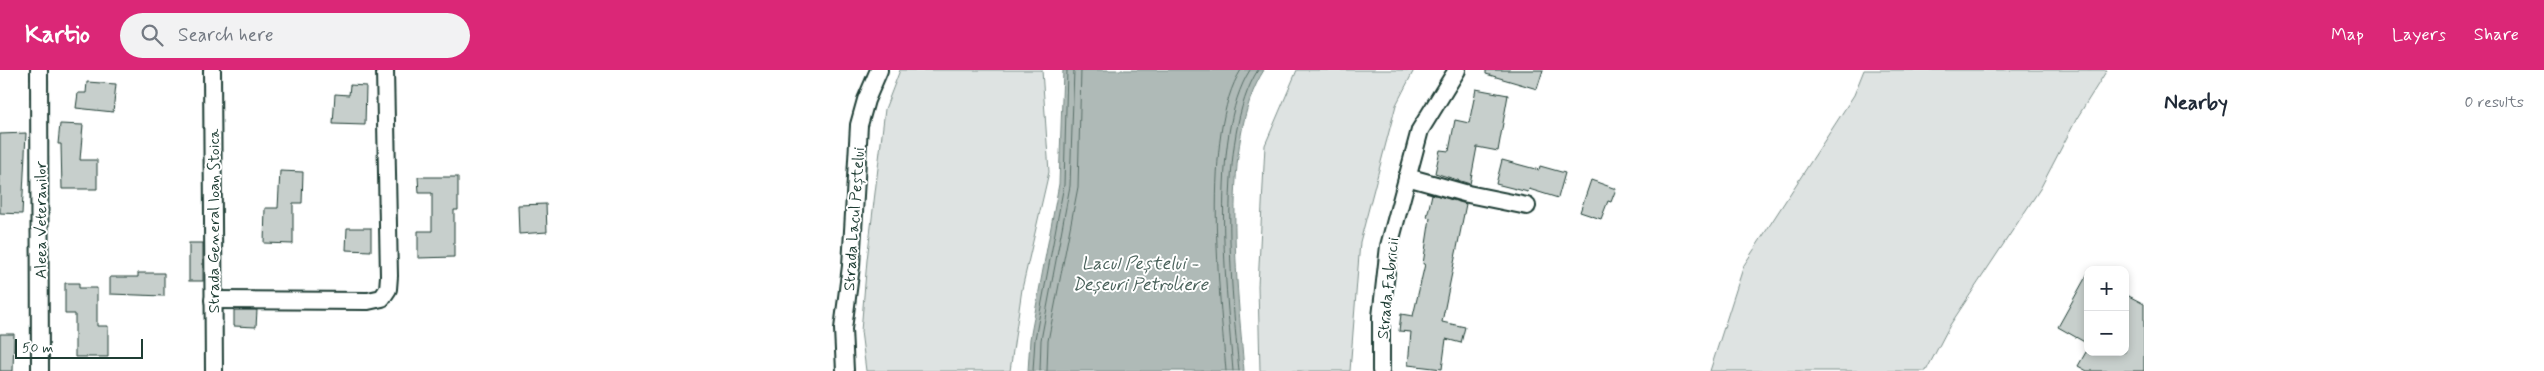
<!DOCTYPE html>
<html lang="en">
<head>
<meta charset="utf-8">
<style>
	body { margin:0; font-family:Mynerve,sans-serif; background:#f2f2f3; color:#1f2937 }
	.controls { position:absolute; right:15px; bottom:15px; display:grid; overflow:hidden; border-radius:10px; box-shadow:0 2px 8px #0003 }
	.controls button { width:45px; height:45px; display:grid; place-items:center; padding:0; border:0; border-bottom:1px solid #e0e1e3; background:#fff; color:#1f2937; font:25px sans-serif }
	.scale { position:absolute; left:15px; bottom:12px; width:128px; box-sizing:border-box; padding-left:5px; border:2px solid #1f3d34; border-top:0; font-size:14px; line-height:18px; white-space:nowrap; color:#1f3d34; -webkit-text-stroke:4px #fff; paint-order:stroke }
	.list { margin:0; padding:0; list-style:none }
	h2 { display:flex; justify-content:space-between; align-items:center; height:65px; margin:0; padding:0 20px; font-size:21px }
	h2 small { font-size:16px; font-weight:400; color:#747a83 }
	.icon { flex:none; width:28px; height:28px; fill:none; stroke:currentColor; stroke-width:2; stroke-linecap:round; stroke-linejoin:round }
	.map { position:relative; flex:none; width:2144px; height:301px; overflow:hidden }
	header { display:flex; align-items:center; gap:30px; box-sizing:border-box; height:70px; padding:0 25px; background:#db2777; color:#fff }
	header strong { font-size:24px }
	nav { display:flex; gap:28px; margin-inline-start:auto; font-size:18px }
	.search { width:350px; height:45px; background:#f2f2f3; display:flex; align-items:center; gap:12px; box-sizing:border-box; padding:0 18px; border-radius:28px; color:#747a83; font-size:19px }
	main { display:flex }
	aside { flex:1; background:#fff }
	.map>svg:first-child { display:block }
	.green { fill:#dee3e2; stroke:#7e908b }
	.water { fill:#afbab7; stroke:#758883 }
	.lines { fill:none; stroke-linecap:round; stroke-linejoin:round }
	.shore { stroke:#596f68; stroke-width:1 }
	.building { fill:#c7cfcc; stroke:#1f3d34 }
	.street-casing { stroke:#1f3d34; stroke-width:20 }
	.street { stroke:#fff; stroke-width:16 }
	.labels { text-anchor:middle; stroke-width:4; stroke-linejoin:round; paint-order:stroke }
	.street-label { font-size:16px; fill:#1f3d34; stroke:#fff }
	.water-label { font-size:18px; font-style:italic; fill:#4a625b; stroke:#fff }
</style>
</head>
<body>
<header>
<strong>Kartio</strong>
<div class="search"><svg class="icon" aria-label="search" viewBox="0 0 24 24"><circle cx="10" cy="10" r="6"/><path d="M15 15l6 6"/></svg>Search here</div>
<nav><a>Map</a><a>Layers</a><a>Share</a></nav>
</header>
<main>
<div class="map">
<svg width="2144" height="301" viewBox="0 0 2144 301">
	<rect width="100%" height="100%" fill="#fff"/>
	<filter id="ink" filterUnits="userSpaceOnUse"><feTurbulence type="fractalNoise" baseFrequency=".02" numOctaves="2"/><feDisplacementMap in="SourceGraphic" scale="10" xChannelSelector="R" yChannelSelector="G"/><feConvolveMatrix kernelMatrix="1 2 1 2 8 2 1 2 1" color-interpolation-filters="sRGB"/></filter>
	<g filter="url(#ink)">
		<!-- green -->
		<g class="green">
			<polygon points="900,0 1042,0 1049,102 1022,219 1010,301 866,301 861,261 867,190 885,39"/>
			<polygon points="1297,0 1414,0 1396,35 1360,172 1350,301 1260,301 1258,216 1265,75"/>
			<polygon points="1864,0 2107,0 2077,48 2040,119 1950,255 1926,301 1710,301 1744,195 1854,25"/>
		</g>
		<!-- water -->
		<path class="water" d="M 1063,0 L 1264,0 C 1219,70 1238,219 1244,301 L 1028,301 L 1030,269 L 1059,114 Z"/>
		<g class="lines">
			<!-- shore -->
			<g class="shore">
				<polyline points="1033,301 1035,269 1064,115 1067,0"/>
				<polyline points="1040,301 1041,270 1070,116 1074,0"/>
				<polyline points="1047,301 1048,271 1078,117 1081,0"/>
				<path d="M 1226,301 C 1220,227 1201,62 1241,0"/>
				<path d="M 1233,301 C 1227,224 1208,65 1250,0"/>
				<path d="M 1239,301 C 1232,223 1215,66 1258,0"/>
			</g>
		</g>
		<!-- building -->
		<g class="building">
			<polygon points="1486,0 1543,0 1537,19 1486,4"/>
			<polygon points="87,12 116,14 113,42 76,38 78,23 86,23"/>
			<polygon points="350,15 366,16 365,55 333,54 335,24 349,25"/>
			<polygon points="1476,19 1508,25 1498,81 1477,77 1470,114 1435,103 1440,80 1449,81 1455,50 1469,53"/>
			<polygon points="60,54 83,55 80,90 97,90 97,119 62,119 61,74 58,74"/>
			<polygon points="26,63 22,144 0,143 0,64"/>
			<polygon points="1502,90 1539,100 1540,96 1565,103 1558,128 1529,119 1528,122 1496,114"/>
			<polygon points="280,101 303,102 302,133 293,133 293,174 264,173 265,138 278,138"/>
			<polygon points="418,107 458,107 458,140 454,140 454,187 418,188 418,161 432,161 432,123 419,123"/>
			<polygon points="1591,110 1616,119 1611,132 1608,131 1601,149 1580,142"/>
			<polygon points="1432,124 1466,134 1442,252 1465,257 1461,273 1446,269 1442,299 1408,295 1411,262 1399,261 1401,244 1413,246 1425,194 1423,194 1430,148 1427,147"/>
			<polygon points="546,134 547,162 519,164 518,135"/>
			<polygon points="347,158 371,158 371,181 346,180"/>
			<rect x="189" y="173" width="14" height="38"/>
			<polygon points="138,203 164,203 164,226 110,224 110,207 138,207"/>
			<polygon points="2088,203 2088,274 2058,257"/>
			<polygon points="65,213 79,213 79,218 97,218 97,256 108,256 108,287 75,287 75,244 65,244"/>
			<polygon points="2125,224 2144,234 2144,301 2087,301 2078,296 2086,282 2125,282"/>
			<polygon points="234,240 257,240 256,257 234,256"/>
			<polygon points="0,264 14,264 13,301 0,301"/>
		</g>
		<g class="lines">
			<defs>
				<g id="street">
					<polyline points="39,0 40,301"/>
					<polyline points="212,0 214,301"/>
					<polyline points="1407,107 1468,124 1527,136"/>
					<polyline points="213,230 368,231 382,228 388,219 389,206 385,0"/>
					<polyline points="845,301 843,259 851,196 859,55 866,30 879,0"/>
					<polyline points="1381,301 1381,247 1389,176 1420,60 1457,0"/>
				</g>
			</defs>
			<!-- street casing -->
			<use href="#street" class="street-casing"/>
			<!-- street -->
			<use href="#street" class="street"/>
		</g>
	</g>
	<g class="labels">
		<!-- street labels -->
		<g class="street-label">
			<text transform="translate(853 149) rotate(-86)" y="6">Strada Lacul Peștelui</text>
			<text transform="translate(40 150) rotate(-90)" y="6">Aleea Veteranilor</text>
			<text transform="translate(213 151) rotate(-90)" y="6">Strada General Ioan Stoica</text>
			<text transform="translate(1387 218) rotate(-84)" y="6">Strada Fabricii</text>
		</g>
		<!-- water labels -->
		<g class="water-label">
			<text x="1140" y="199">Lacul Peștelui -<tspan x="1140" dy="21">Deșeuri Petroliere</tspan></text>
		</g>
	</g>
</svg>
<div class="controls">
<button>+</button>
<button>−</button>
</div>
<div class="scale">50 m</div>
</div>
<aside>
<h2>Nearby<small>0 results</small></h2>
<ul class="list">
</ul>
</aside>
</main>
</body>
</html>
